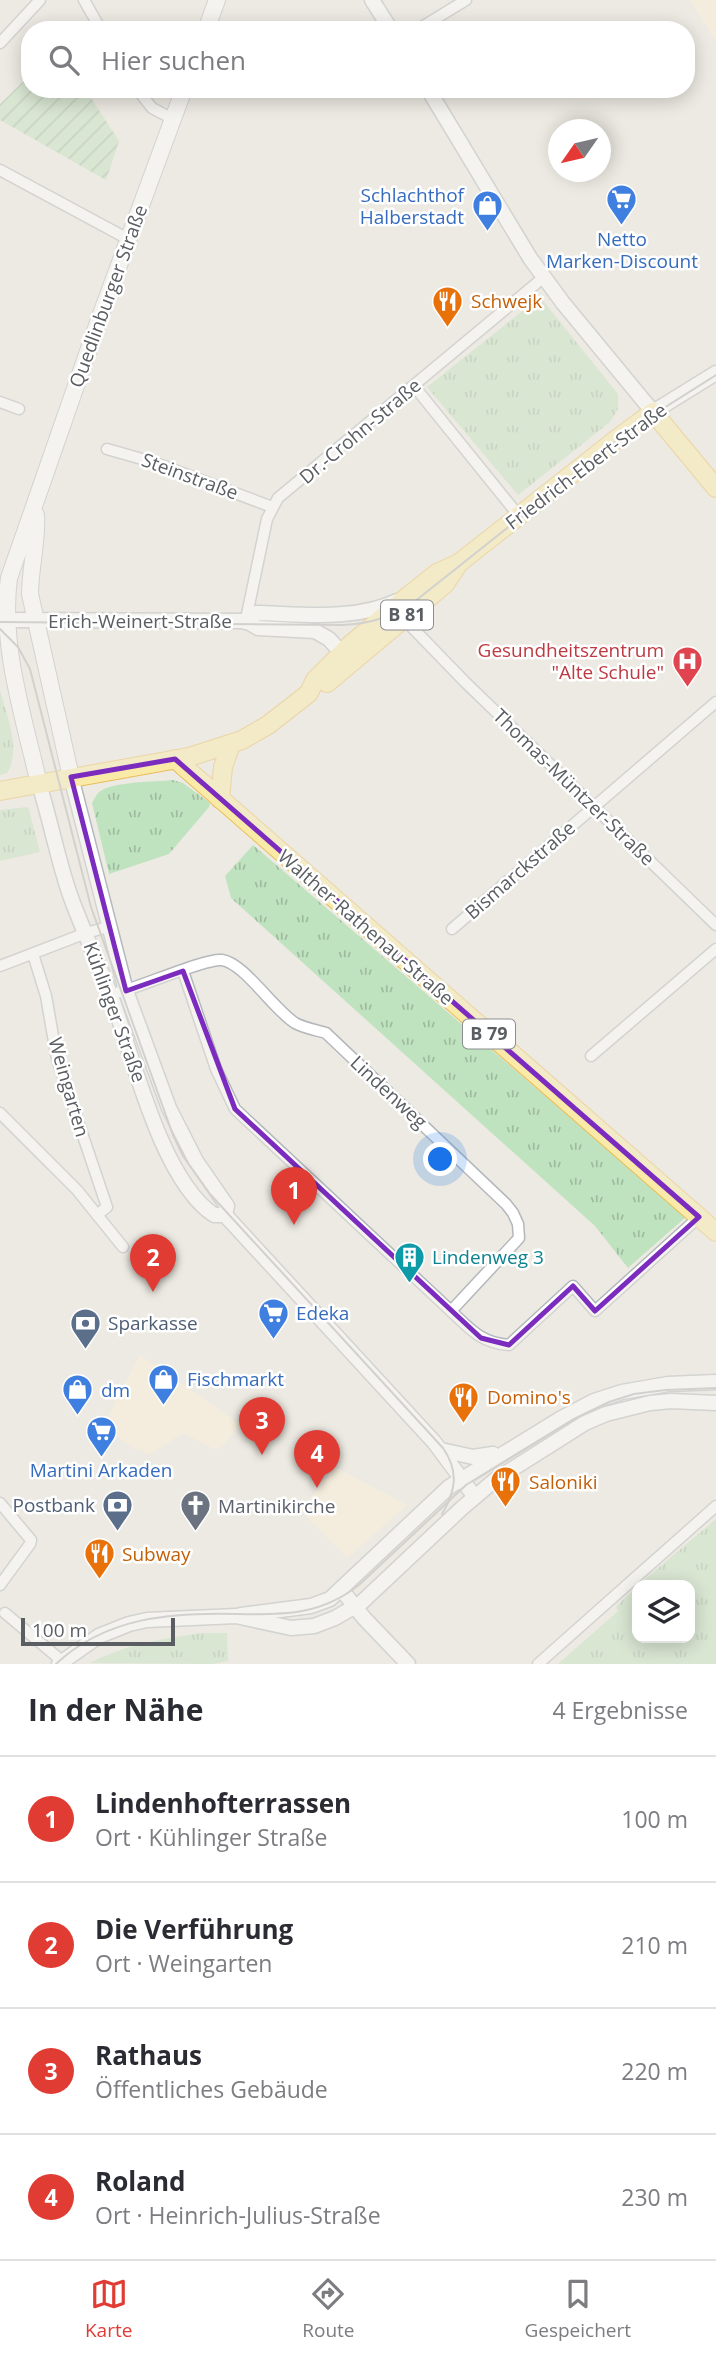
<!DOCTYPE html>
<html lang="de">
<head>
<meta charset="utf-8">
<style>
	body { margin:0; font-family:"Open Sans",sans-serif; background:#f2f2f3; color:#2b2b33 }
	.controls { position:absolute; right:21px; bottom:21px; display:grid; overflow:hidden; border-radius:14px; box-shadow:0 4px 18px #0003 }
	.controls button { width:63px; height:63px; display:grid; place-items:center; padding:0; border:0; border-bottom:2px solid #e1e1e2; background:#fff; color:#2b2b33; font:35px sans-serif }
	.compass { position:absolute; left:548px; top:119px; width:63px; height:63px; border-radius:50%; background:#fff; box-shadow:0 4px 18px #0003; rotate:236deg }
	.scale { position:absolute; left:21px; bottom:18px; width:154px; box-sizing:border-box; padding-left:7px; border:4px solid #5a5e62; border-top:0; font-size:19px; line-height:24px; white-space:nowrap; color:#5a5e62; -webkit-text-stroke:5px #fff; paint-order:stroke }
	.you { position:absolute; left:441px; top:1160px; width:24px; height:24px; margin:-18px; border:5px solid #fff; border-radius:50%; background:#1a73e8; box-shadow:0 0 0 10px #1a73e833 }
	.badge { display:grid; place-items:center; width:46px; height:46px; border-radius:50%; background:#e03c34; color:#fff; font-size:23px; font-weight:700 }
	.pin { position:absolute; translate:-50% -58px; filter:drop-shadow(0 2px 4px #0008) }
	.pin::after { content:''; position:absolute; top:37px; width:24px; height:21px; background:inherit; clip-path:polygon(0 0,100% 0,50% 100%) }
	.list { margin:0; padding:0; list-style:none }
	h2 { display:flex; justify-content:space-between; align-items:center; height:91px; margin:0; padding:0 28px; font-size:30px }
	h2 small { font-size:23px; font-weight:400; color:#7c7c81 }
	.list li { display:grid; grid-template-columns:46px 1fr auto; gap:21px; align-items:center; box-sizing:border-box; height:126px; padding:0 28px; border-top:2px solid #e1e1e2 }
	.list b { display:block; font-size:26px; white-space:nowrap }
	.list p { margin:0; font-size:23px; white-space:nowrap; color:#7c7c81 }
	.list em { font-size:23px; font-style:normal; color:#7c7c81 }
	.icon { flex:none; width:38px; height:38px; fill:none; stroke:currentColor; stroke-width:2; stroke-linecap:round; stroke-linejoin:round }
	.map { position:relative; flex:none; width:716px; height:1664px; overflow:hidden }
	.search { position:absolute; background:#fff; box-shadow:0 4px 18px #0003; left:21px; right:21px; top:21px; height:77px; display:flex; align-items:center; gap:18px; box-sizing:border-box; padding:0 24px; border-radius:28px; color:#7c7c81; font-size:26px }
	.sheet { height:595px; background:#fff }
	nav { display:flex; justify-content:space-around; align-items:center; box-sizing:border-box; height:98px; border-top:2px solid #e1e1e2; background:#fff; font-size:19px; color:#7c7c81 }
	nav a { display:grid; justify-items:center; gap:4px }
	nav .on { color:#e03c34 }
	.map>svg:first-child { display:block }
	.commercial { fill:#fcf2d7 }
	.grass { fill:url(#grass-tufts) }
	.garden { fill:url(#garden-furrows) }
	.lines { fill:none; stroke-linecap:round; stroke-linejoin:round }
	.minor-casing { stroke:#b4b8bc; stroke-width:13 }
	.tertiary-casing { stroke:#b4b8bc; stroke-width:17 }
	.secondary-casing { stroke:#b3b7bc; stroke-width:18 }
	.primary-casing { stroke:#e9bd5d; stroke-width:20 }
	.minor { stroke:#fff; stroke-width:10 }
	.tertiary { stroke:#fff; stroke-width:14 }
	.secondary { stroke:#fff; stroke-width:16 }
	.primary { stroke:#faeaa8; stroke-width:18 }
	.tram { stroke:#b2b3b3; stroke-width:2 }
	.marked { fill:none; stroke:#7b2cbf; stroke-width:5; stroke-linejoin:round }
	.labels { text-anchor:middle; stroke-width:5; stroke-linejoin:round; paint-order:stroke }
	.shield { fill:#fff; stroke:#8c8e91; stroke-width:2 }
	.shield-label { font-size:18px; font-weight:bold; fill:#5a5e62 }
	.shop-label { font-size:19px; fill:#366cbe; stroke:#fff; text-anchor:start }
	.street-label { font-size:19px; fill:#5a5e62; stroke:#fff }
	.food-label { font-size:19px; fill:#c56008; stroke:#fff; text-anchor:start }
	.health-label { font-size:19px; fill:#be3a42; stroke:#fff; text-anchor:end }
	.culture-label { font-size:19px; fill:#0d838f; stroke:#fff; text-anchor:start }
	.service-label { font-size:19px; fill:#4e5e75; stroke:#fff; text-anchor:start }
	.worship-label { font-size:19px; fill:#5b616d; stroke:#fff; text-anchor:start }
</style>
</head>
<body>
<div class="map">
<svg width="716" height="1664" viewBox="0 0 716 1664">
	<defs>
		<pattern id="grass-tufts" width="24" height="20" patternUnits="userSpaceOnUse" patternTransform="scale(1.75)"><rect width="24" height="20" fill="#c0e3bf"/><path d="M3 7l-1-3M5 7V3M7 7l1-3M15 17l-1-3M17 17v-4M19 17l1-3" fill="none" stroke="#9fbb9f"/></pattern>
		<pattern id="garden-furrows" width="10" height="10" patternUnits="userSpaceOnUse" patternTransform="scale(1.75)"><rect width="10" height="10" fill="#c0e3bf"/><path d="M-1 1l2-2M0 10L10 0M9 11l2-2" fill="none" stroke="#9fbb9f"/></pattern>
	</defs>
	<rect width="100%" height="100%" fill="#eceae2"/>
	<!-- commercial -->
	<g class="commercial">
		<polygon points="690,0 716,0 716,41"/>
		<polygon points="140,1355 240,1424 224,1445 216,1450 183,1433 149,1455 140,1449 136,1450 103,1426"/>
		<polygon points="335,1467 407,1505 347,1558 300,1510"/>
	</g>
	<!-- grass -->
	<g class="grass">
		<polygon points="540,297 618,394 618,409 610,422 518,495 427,387"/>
		<path d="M 0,690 C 6,715 22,749 7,773 L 0,775 Z"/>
		<path d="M 173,780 L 183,783 L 210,803 L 209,807 L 169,854 L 109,874 L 92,803 C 93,801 97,794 98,793 C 110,781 156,782 173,780 Z"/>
		<polygon points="28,807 40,852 0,861 0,810"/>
		<polygon points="253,845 686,1217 628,1268 595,1226 231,898 225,876"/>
		<polygon points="716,1519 716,1664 558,1664 618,1611 616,1607 637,1586 637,1638 690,1638 690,1585 638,1585"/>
		<path d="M 202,1633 L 227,1633 L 228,1661 L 212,1664 L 90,1663 C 127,1644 162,1639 202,1633 Z"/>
	</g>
	<!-- garden -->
	<polygon class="garden" points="30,75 30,89 85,89 119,141 106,180 0,120 0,104"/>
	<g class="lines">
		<defs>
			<g id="minor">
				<polyline points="84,0 101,30"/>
				<polyline points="417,30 466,0"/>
				<polyline points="0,43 40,0"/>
				<polyline points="137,89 152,108 173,119"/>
				<polyline points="0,170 128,239"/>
				<polyline points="414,386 519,516"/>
				<polyline points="0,402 19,409"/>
				<polyline points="107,449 156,463 272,507"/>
				<polyline points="403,618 465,682 716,925"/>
				<polyline points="245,624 267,519 278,498 544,277"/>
				<polyline points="452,929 716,702"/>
				<polyline points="33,954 46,996 57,1059 107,1207 97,1215"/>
				<polyline points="0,966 86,933 108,927"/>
				<path d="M 183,971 L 216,1069 L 235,1109 L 451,1311 C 470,1329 481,1343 509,1345 L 573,1286 L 595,1311 L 699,1217"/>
				<path d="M 119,992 C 141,987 205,958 222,960 C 244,963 274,1010 295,1023 C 304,1028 316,1030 326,1033 L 506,1204 L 513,1213 L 518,1224 L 519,1238 L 451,1311"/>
				<polyline points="591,1056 716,949"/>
				<polyline points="0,1113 77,1190 123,1247"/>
				<polyline points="0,1503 31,1540 30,1544 0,1585"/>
				<polyline points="5,1613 62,1661"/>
				<polyline points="538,1664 716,1506"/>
			</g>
			<g id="tertiary">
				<polyline points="372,0 391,30"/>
				<polyline points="428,89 530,258 563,303 653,412 716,373"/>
				<polyline points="0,620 246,621 258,628 315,631 329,639 347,659"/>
				<path d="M 246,621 L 256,613 C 302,614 355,621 397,601"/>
				<polyline points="71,777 126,991 169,1108 196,1161 227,1206 225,1215"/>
				<path d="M 39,784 C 50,819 57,856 69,892 C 81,927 98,961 111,996 C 133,1056 161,1180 214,1215 L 225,1215 L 434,1442 L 475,1497"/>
				<polyline points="441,1450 473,1457 493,1454"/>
				<polyline points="341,1589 364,1618 408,1664"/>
				<polyline points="241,1615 311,1606 330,1599 449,1487 560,1419 594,1401 622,1392 668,1384 716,1382"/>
				<polyline points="59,1664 99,1636 129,1624 147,1620 236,1616 291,1628 314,1626 335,1618 361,1603 462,1508 495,1480 585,1423 606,1414 650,1403 671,1401 716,1403"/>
			</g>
			<g id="secondary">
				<polyline points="206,30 217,0"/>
				<path d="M 36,515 C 38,538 30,569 30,594 L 71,777"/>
				<path d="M 39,784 C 24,718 0,646 9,578 L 101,314 L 184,89"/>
			</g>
			<g id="primary">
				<polyline points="327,683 445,584 459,563"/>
				<polyline points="175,759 716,1232"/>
				<polyline points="0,791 189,757 242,740 268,725 309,693 315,680 350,645 408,596 437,573 459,563 614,441 653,412 716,488"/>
				<polyline points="220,799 223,767 231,744"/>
			</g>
		</defs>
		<!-- minor casing -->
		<use href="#minor" class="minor-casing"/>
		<!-- tertiary casing -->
		<use href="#tertiary" class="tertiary-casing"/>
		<!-- secondary casing -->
		<use href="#secondary" class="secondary-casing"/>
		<!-- primary casing -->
		<use href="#primary" class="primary-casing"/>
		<!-- minor -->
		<use href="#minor" class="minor"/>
		<!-- tertiary -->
		<use href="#tertiary" class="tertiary"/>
		<!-- secondary -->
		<use href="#secondary" class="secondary"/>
		<!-- primary -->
		<use href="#primary" class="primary"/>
		<!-- tram -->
		<g class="tram">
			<path d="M 0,622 L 343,625 C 370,624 391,617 414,602 L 637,425 L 716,375"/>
			<path d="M 0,629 L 18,647 L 30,669 L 91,907 L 173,1135 L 183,1156 L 210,1194 L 443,1448 C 459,1471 456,1491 442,1514"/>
			<path d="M 56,1664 C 106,1617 172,1612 238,1614 C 285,1615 322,1615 360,1584 L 466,1485 L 572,1420 L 609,1402 L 634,1394 L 666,1390 L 716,1388"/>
		</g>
	</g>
	<!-- marked area -->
	<path d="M0 0H716V1664H0ZM 175,759 L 699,1217 L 595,1311 L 573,1286 L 509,1345 L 481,1338 L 235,1109 L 183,971 L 126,991 L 71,777 Z" fill="#eceae2" fill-opacity=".55" fill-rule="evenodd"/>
	<path class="marked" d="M 175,759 L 699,1217 L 595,1311 L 573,1286 L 509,1345 L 481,1338 L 235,1109 L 183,971 L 126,991 L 71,777 Z"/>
	<!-- icons -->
	<defs>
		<symbol id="supermarket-pin" viewBox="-11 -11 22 30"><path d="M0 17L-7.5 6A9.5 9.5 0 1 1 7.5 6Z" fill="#3f7fe0" stroke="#fff"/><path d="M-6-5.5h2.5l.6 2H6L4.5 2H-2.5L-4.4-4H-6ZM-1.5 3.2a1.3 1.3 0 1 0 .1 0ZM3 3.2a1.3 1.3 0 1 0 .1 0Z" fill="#fff"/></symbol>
		<symbol id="shop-pin" viewBox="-11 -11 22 30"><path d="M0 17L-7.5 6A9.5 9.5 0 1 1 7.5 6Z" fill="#3f7fe0" stroke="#fff"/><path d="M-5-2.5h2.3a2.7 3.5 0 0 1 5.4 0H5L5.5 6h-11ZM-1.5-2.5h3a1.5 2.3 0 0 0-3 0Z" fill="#fff"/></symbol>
		<symbol id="restaurant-pin" viewBox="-11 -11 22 30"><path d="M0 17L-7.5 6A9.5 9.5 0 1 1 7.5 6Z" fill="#e8710a" stroke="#fff"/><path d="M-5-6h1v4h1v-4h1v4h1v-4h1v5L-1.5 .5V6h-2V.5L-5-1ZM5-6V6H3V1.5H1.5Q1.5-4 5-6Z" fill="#fff"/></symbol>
		<symbol id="hospital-pin" viewBox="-11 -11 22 30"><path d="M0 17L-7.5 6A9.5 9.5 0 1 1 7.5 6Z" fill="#e0444e" stroke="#fff"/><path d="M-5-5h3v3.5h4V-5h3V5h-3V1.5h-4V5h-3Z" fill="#fff"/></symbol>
		<symbol id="building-pin" viewBox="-11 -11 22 30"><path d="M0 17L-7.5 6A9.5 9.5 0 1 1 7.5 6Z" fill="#0f9aa8" stroke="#fff"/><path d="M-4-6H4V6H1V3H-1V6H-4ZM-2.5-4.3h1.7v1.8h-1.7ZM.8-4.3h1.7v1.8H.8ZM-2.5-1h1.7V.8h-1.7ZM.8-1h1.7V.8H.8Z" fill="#fff"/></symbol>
		<symbol id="bank-pin" viewBox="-11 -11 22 30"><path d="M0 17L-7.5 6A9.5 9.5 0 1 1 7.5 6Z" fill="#5c6f8a" stroke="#fff"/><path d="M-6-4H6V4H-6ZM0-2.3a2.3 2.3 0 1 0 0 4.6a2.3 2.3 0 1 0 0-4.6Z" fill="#fff"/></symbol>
		<symbol id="church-pin" viewBox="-11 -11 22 30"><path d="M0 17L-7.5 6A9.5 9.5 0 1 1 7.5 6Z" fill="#6b7280" stroke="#fff"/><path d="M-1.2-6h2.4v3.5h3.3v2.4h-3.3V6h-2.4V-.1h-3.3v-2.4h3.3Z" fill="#fff"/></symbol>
	</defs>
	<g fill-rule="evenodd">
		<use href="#supermarket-pin" x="604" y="182" width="35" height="47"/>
		<use href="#shop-pin" x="470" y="188" width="35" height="47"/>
		<use href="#restaurant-pin" x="430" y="284" width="35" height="47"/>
		<use href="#hospital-pin" x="670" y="644" width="35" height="47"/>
		<use href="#building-pin" x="392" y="1240" width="35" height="47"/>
		<use href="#supermarket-pin" x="256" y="1296" width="35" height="47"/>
		<use href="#bank-pin" x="68" y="1306" width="35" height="47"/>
		<use href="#shop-pin" x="146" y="1362" width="35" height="47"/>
		<use href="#shop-pin" x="60" y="1372" width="35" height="47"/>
		<use href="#restaurant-pin" x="446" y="1380" width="35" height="47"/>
		<use href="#supermarket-pin" x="84" y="1414" width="35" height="47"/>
		<use href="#restaurant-pin" x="488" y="1464" width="35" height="47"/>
		<use href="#bank-pin" x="100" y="1488" width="35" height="47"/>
		<use href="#church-pin" x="178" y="1488" width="35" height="47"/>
		<use href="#restaurant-pin" x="82" y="1536" width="35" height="47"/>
	</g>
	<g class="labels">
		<!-- shield labels -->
		<g class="shield">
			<rect x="381" y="600.5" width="52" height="29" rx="5"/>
			<rect x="463" y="1019.5" width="52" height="29" rx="5"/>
		</g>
		<g class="shield-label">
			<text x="407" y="621">B 81</text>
			<text x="489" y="1040">B 79</text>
		</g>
		<!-- shop labels -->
		<g class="shop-label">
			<text x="464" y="202" text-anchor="end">Schlachthof<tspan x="464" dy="22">Halberstadt</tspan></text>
			<text x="622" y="246" text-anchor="middle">Netto<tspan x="622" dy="22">Marken-Discount</tspan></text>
			<text x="296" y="1320">Edeka</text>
			<text x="187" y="1386">Fischmarkt</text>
			<text x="101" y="1397">dm</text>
			<text x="101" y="1477" text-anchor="middle">Martini Arkaden</text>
		</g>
		<!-- street labels -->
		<g class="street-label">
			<text transform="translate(108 296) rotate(-70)" y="7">Quedlinburger Straße</text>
			<text transform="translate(360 431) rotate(-40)" y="7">Dr.-Crohn-Straße</text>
			<text transform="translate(586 466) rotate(-37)" y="7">Friedrich-Ebert-Straße</text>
			<text transform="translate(190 476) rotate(20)" y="7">Steinstraße</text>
			<text x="140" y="628">Erich-Weinert-Straße</text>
			<text transform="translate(574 787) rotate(44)" y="7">Thomas-Müntzer-Straße</text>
			<text transform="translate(520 870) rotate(-41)" y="7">Bismarckstraße</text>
			<text transform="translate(366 927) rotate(41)" y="7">Walther-Rathenau-Straße</text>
			<text transform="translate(115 1012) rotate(70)" y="7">Kühlinger Straße</text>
			<text transform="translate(69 1087) rotate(74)" y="7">Weingarten</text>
			<text transform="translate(389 1092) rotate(43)" y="7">Lindenweg</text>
		</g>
		<!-- food labels -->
		<g class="food-label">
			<text x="471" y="308">Schwejk</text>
			<text x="487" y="1404">Domino's</text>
			<text x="529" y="1489">Saloniki</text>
			<text x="122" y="1561">Subway</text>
		</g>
		<!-- health labels -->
		<g class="health-label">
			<text x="664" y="657">Gesundheitszentrum<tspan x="664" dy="22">"Alte Schule"</tspan></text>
		</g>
		<!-- culture labels -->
		<g class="culture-label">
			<text x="432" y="1264">Lindenweg 3</text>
		</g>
		<!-- service labels -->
		<g class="service-label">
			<text x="108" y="1330">Sparkasse</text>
			<text x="95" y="1512" text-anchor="end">Postbank</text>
		</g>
		<!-- worship labels -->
		<g class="worship-label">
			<text x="218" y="1513">Martinikirche</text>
		</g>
	</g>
</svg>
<div class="controls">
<button><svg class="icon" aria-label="layers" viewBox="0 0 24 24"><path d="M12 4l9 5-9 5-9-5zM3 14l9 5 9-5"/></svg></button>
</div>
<svg class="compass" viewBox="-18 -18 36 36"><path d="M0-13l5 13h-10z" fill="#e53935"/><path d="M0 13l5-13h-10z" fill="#7c7c81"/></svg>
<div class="scale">100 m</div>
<div class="you"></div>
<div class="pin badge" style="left:294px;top:1225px">1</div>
<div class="pin badge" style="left:153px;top:1292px">2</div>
<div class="pin badge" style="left:262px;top:1455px">3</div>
<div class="pin badge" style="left:317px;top:1488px">4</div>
<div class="search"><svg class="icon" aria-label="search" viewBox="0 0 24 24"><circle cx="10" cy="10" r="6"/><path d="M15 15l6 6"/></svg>Hier suchen</div>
</div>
<section class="sheet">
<h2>In der Nähe<small>4 Ergebnisse</small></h2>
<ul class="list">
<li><span class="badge">1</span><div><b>Lindenhofterrassen</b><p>Ort · Kühlinger Straße</p></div><em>100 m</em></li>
<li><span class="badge">2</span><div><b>Die Verführung</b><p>Ort · Weingarten</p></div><em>210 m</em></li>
<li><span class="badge">3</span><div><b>Rathaus</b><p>Öffentliches Gebäude</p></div><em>220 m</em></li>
<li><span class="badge">4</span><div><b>Roland</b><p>Ort · Heinrich-Julius-Straße</p></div><em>230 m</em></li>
</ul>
</section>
<nav>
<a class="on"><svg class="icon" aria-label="map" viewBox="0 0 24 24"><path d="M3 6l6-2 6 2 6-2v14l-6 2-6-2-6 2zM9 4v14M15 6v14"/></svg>Karte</a>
<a><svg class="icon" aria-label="directions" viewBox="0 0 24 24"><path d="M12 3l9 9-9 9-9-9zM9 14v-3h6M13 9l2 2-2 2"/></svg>Route</a>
<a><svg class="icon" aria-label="saved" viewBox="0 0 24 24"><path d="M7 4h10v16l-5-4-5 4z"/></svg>Gespeichert</a>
</nav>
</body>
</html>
